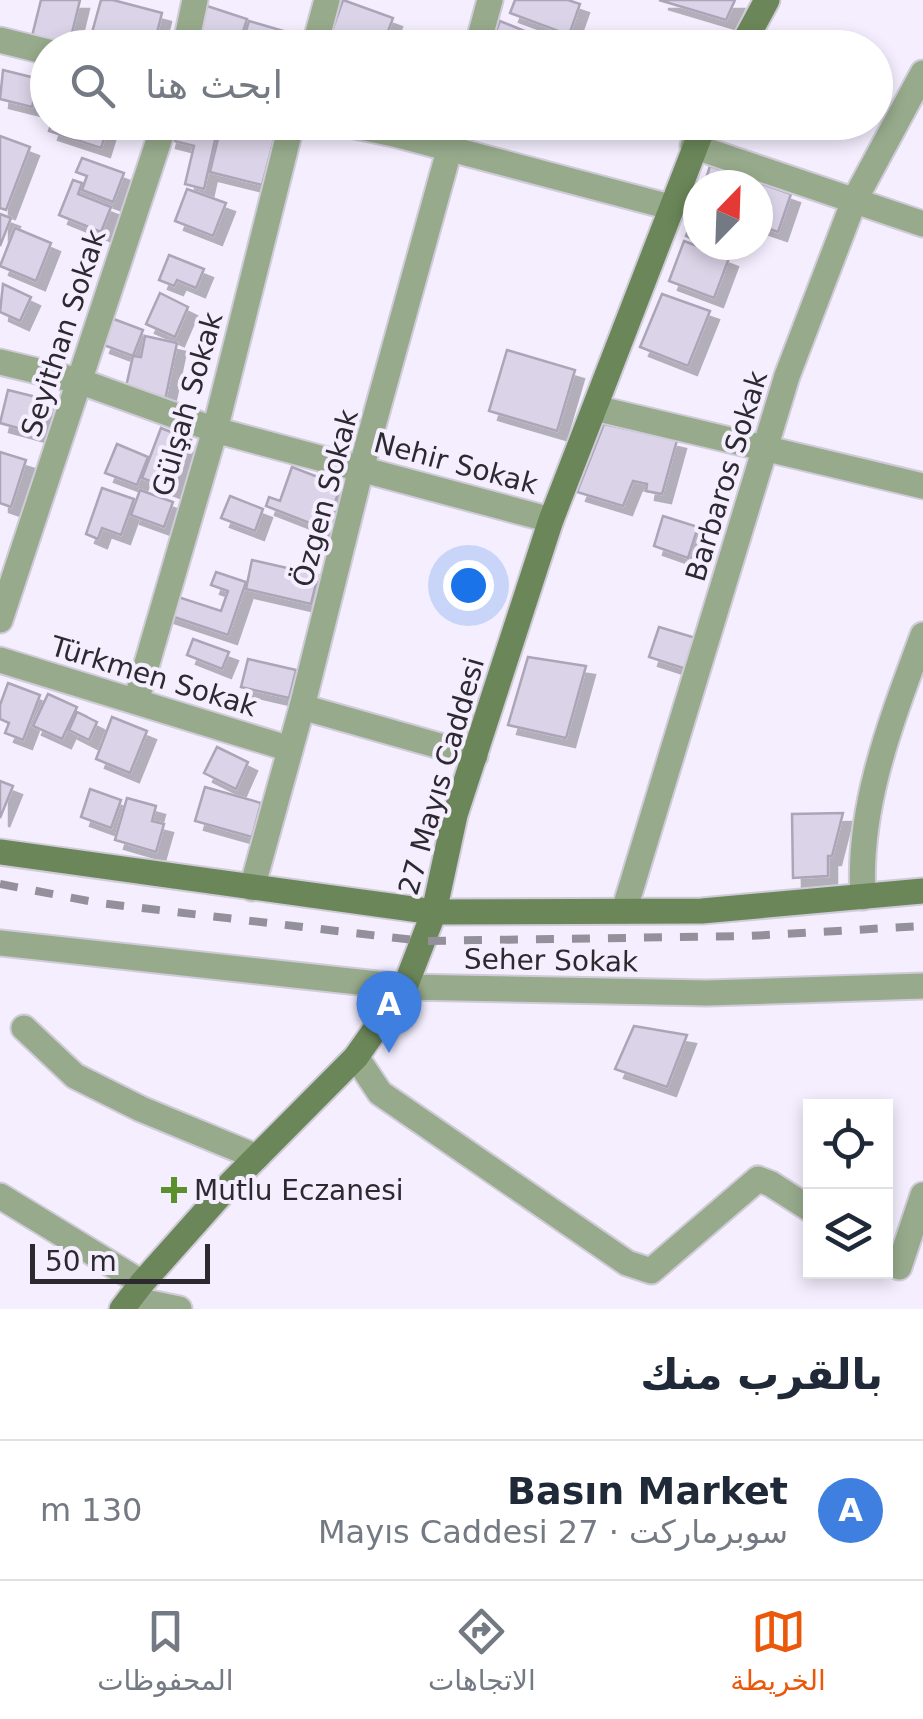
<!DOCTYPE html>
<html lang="ar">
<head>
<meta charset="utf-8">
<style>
	body { margin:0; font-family:"DejaVu Sans",Cairo,sans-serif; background:#f6f6f7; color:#1f2937; direction:rtl }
	.controls { position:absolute; right:30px; bottom:30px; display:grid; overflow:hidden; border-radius:0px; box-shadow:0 5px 15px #0003 }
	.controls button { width:90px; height:90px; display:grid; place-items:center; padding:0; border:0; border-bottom:2px solid #e0e1e3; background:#fff; color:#1f2937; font:50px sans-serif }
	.compass { position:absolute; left:683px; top:170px; width:90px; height:90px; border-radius:50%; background:#fff; box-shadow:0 5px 15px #0003; rotate:23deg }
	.scale { position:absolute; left:30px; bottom:25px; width:180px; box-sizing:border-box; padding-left:10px; border:5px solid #2c2930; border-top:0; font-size:28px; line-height:35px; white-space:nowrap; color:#2c2930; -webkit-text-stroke:8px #f4eefe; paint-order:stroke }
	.you { position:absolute; left:468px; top:585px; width:35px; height:35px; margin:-25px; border:8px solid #fff; border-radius:50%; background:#1a73e8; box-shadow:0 0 0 15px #1a73e833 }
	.badge { display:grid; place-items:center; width:65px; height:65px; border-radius:50%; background:#ea580c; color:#fff; font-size:32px; font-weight:700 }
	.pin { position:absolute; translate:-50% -82px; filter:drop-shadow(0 2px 5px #0008) }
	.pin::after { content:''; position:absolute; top:52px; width:35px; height:30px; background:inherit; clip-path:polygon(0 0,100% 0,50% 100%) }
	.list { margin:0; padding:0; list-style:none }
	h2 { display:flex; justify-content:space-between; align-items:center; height:130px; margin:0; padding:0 40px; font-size:42px }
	h2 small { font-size:32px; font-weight:400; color:#747a83 }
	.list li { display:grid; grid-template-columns:65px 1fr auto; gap:30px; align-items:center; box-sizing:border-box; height:140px; padding:0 40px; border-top:2px solid #e0e1e3 }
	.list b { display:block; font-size:38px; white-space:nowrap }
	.list p { margin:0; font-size:32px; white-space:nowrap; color:#747a83 }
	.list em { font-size:32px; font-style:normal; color:#747a83 }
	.icon { flex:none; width:55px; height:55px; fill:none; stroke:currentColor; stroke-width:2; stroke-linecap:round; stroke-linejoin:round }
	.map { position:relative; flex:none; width:923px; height:1309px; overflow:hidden; direction:ltr }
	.search { position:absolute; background:#fff; box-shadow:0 5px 15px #0003; left:30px; right:30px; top:30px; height:110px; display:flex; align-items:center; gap:25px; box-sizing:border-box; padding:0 35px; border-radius:55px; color:#747a83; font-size:38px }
	.sheet { height:270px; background:#fff }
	nav { display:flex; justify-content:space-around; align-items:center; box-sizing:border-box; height:140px; border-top:2px solid #e0e1e3; background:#fff; font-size:28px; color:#747a83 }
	nav a { display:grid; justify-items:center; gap:5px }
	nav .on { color:#ea580c }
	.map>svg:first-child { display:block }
	.building { fill:#dbd4e8; stroke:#aca5b8; stroke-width:2.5; filter:url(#shadow) }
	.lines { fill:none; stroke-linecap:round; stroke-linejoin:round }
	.street-casing { stroke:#d0cbd9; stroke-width:29 }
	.secondary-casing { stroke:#d0cbd9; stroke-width:29 }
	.street { stroke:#97aa8b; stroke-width:25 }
	.secondary { stroke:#6b8759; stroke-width:25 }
	.rail { stroke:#94909b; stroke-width:8; stroke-dasharray:18 18; stroke-linecap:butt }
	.poi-dot { fill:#5a912c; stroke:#f4eefe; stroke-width:4 }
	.labels { text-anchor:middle; stroke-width:8; stroke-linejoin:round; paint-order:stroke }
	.street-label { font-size:28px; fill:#2c2930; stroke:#f4eefe }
	.poi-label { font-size:28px; fill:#2c2930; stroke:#f4eefe; text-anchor:start }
</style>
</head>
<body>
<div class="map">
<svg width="923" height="1309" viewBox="0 0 923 1309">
	<defs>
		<filter id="shadow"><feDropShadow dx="9" dy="9" stdDeviation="0" flood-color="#0004"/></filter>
	</defs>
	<rect width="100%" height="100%" fill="#f4eefe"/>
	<!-- building -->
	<g class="building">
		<polygon points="41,0 80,0 69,45 32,36"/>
		<polygon points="101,0 113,0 162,13 153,48 88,47"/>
		<polygon points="343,0 393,18 382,48 332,31"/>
		<polygon points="515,0 568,0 580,4 569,35 510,13"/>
		<polygon points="659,0 735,0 726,20"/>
		<polygon points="204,5 247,19 238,47 195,34"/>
		<polygon points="249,21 301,36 297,48 241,48"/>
		<polygon points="500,21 554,43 552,48 490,48"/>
		<polygon points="3,70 39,79 32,107 0,99"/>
		<polygon points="52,122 109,122 101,148 49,131"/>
		<polygon points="171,122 219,122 204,189 185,184 194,146 167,139"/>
		<polygon points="222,122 275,135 262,185 210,172"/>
		<polygon points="0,136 30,147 6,210 0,208"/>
		<polygon points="82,158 124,173 113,202 82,190 87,176 76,172"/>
		<polygon points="710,166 791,194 778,232 758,225 758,185 704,185"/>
		<polygon points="73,180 82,183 78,194 111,207 101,232 59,215"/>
		<polygon points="187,189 226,203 213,236 175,221"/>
		<polygon points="696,209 698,210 698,241 686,236"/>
		<polygon points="0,214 11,218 0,246"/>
		<polygon points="15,228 51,243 36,281 0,266"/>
		<polygon points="684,241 729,258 714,298 669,281"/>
		<polygon points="169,255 204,269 196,288 177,280 174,286 159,280"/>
		<polygon points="3,284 31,297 20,321 0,312"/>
		<polygon points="160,293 188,307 175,337 146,324"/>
		<polygon points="662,294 710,311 688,366 640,347"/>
		<polygon points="111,318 143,330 133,356 101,344"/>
		<polygon points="145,336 177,343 165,400 125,391 133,356 141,357"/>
		<polygon points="507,350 575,370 557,431 489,411"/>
		<polygon points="8,390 44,399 36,433 0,423"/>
		<polygon points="604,424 677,440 662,494 646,491 647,484 633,481 623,506 577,492"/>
		<polygon points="161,428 191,440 171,489 142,478"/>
		<polygon points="117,444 148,457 137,485 105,473"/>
		<polygon points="0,452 26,460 11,507 0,503"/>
		<polygon points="292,467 341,486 325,529 266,506 269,497 280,501"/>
		<polygon points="102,488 134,499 121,535 102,528 98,539 86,534"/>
		<polygon points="140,490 173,502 164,527 131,515"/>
		<polygon points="230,496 263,509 255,531 221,518"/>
		<polygon points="663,516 698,527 688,558 654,546"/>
		<polygon points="252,560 318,575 311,604 246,589"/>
		<polygon points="216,572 246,582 228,635 162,613 169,594 221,611 228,591 211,585"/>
		<polygon points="659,627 696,638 686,669 649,657"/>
		<polygon points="193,639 229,652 222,669 187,655"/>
		<polygon points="528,657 586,666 566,738 508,725"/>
		<polygon points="248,659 296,670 289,698 241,687"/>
		<polygon points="8,683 40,695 23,740 5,733 9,723 0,719 0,705"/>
		<polygon points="48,694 77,707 62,739 33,726"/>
		<polygon points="77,712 97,722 89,740 69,730"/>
		<polygon points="112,717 147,731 130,773 96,759"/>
		<polygon points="217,747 248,762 236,789 204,773"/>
		<polygon points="0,781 13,786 0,818"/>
		<polygon points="205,787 261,803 252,837 195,821"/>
		<polygon points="90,789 121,800 111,828 81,817"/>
		<polygon points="127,798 156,806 152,821 164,824 156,852 115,840"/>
		<polygon points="843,813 832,856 828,856 828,876 793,878 792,814"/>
		<polygon points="634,1026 687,1035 667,1087 615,1069"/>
	</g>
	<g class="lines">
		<defs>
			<g id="street">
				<polyline points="0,40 48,52"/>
				<polyline points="185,48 195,0"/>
				<polyline points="314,48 327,0"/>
				<polyline points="477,48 490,0"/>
				<polyline points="336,122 394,134 670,207"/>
				<polyline points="693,146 923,224"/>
				<polyline points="0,362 79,381 215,430 551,520"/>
				<polyline points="595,408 923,486"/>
				<polyline points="0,620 165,122"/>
				<polyline points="0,660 290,749"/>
				<polyline points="136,701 215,430 292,122"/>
				<polyline points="302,707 475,756"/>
				<polyline points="252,888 302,707 361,469 457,122"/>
				<path d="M 863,897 C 857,806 892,719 923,635"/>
				<polyline points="624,911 787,376 854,201 923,73"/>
				<polyline points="0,943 405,987 707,993 923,986"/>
				<polyline points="24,1028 75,1076 141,1109 257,1157"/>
				<polyline points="356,1057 380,1093 627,1263 651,1271 758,1179 771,1184 810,1209"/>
				<polyline points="0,1196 142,1283"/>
				<polyline points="899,1267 923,1195"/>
				<polyline points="130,1299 179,1309"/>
			</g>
			<g id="secondary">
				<polyline points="741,48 767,0"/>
				<polyline points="0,852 434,912 702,911 923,891"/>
				<polyline points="122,1309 142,1283 231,1183 356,1057 405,987 434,912 455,815 551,520 705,122"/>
			</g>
		</defs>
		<!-- street casing -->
		<use href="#street" class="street-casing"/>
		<!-- secondary casing -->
		<use href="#secondary" class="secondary-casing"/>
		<!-- street -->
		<use href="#street" class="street"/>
		<!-- secondary -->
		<use href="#secondary" class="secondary"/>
		<!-- rail -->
		<polyline class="rail" points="0,884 99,903 422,941 749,936 923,926"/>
	</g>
	<!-- markers -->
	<path class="poi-dot" d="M169 1175h10v10h10v10h-10v10h-10v-10h-10v-10h10z"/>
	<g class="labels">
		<!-- street labels -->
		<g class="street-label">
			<text transform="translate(63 333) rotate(-72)" y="10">Seyithan Sokak</text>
			<text transform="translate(187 404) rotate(-74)" y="10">Gülşah Sokak</text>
			<text transform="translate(456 463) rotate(15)" y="10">Nehir Sokak</text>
			<text transform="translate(726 476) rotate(-73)" y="10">Barbaros Sokak</text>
			<text transform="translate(325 498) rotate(-75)" y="10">Özgen Sokak</text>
			<text transform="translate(154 676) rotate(17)" y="10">Türkmen Sokak</text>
			<text transform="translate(441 776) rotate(-74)" y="10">27 Mayıs Caddesi</text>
			<text transform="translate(551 960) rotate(1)" y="10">Seher Sokak</text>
		</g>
		<!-- poi labels -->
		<g class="poi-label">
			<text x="194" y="1200">Mutlu Eczanesi</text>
		</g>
	</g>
</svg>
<div class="controls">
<button><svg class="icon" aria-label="locate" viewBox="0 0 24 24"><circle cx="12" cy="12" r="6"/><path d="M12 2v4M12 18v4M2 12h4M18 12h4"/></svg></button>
<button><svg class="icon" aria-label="layers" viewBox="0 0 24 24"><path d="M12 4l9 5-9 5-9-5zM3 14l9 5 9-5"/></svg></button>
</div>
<svg class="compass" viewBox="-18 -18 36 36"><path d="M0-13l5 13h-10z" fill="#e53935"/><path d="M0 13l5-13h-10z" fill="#747a83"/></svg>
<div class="scale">50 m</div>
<div class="you"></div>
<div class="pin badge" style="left:389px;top:1053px;background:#3f7fe0">A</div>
<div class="search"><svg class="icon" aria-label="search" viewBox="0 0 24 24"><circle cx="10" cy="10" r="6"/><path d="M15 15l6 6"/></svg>ابحث هنا</div>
</div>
<section class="sheet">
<h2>بالقرب منك<small></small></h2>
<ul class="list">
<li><span class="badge" style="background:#3f7fe0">A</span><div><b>Basın Market</b><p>سوبرماركت · 27 Mayıs Caddesi</p></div><em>130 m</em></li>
</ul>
</section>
<nav>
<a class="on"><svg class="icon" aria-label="map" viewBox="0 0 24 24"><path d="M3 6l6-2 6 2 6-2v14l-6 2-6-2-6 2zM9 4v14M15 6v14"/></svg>الخريطة</a>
<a><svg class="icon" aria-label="directions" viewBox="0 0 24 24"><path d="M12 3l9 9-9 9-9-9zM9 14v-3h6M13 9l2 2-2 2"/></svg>الاتجاهات</a>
<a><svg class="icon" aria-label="saved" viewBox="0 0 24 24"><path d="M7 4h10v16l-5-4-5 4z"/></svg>المحفوظات</a>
</nav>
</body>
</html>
